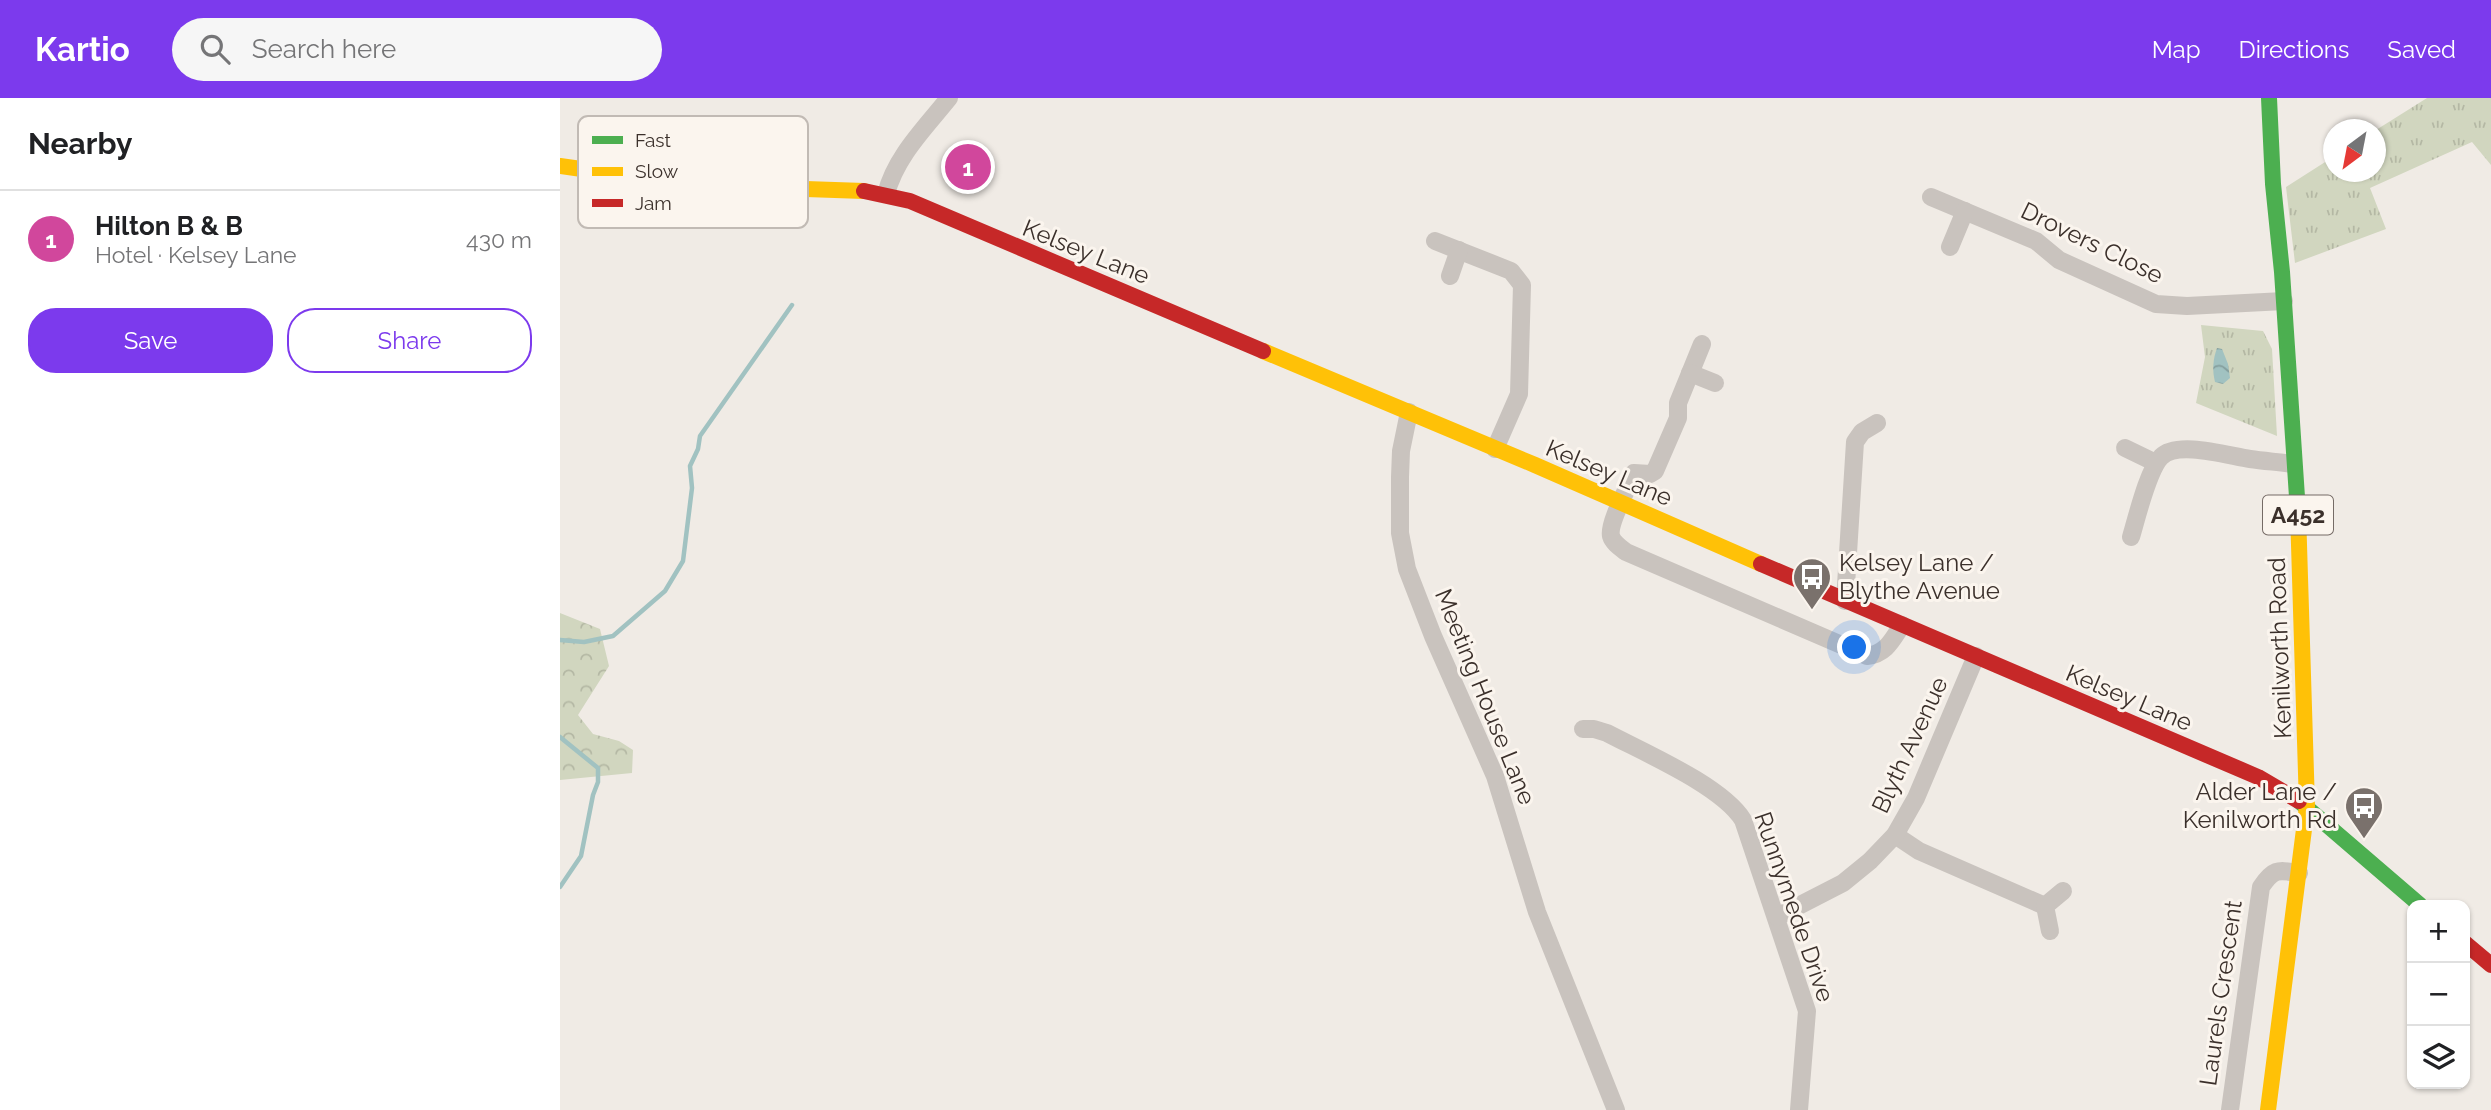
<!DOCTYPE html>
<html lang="en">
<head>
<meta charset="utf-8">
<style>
	body { margin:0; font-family:Raleway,sans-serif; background:#f6f6f6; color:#202124 }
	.controls { position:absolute; right:21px; bottom:21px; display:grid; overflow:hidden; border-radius:14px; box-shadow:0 2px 5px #0004 }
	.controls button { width:63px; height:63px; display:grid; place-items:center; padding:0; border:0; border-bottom:2px solid #e0e0e0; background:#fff; color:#202124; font:35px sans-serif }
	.compass { position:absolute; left:1763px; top:21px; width:63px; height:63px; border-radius:50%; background:#fff; box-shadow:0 2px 5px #0004; rotate:212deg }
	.you { position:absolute; left:1295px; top:550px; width:24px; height:24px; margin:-18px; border:5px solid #fff; border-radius:50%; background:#1a73e8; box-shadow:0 0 0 10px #1a73e833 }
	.badge { display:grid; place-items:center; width:46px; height:46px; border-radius:50%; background:#7c3aed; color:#fff; font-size:23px; font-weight:700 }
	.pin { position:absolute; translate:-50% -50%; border:4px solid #fff; box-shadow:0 2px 7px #0006 }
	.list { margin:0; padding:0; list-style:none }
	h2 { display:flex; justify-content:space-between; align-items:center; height:91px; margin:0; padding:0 28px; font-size:30px }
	h2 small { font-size:23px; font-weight:400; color:#757577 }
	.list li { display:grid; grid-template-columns:46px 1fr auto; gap:21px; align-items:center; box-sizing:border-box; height:98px; padding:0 28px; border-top:2px solid #e0e0e0 }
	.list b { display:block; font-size:26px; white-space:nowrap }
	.list p { margin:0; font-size:23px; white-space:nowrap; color:#757577 }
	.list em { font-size:23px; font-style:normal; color:#757577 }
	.actions { display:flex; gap:14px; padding:21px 28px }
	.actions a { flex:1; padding:16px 0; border:2px solid #7c3aed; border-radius:28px; text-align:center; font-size:24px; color:#7c3aed }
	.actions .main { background:#7c3aed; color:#fff }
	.icon { flex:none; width:38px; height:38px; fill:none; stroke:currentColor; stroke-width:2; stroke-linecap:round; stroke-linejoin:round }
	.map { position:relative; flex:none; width:1931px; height:1012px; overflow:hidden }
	header { display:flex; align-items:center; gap:42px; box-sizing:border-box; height:98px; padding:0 35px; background:#7c3aed; color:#fff }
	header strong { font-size:33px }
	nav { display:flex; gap:38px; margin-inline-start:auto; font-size:24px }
	.search { width:490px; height:63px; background:#f6f6f6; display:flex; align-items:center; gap:18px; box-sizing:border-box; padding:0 24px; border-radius:38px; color:#757577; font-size:26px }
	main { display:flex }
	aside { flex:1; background:#fff }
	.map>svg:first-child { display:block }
	.grass { fill:url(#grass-tufts) }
	.forest { fill:url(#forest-crowns) }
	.water { fill:url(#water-waves) }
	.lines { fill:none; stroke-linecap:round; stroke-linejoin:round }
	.stream { stroke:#a1c2c1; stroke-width:4.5 }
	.street { stroke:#c9c3be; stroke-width:18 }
	.fast { stroke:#4caf50; stroke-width:16 }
	.slow { stroke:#ffc107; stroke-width:16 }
	.jam { stroke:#c62828; stroke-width:16 }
	.labels { text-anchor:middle; stroke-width:6; stroke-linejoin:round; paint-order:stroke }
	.shield { fill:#fbf5ee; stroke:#756b66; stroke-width:2 }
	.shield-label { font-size:23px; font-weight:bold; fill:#3b302b }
	.street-label { font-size:24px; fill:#3b302b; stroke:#fbf5ee }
	.poi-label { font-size:24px; fill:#3b302b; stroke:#fbf5ee; text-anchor:start }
	.key { fill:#fbf5ee; stroke:#c1bab4; stroke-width:2 }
	.key-label { font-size:19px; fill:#3b302b }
</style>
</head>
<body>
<header>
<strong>Kartio</strong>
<div class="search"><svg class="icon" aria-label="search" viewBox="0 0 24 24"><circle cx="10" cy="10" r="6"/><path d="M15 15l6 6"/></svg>Search here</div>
<nav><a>Map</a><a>Directions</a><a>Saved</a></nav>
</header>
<main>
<aside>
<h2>Nearby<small></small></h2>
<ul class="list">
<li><span class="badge" style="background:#d1479c">1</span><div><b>Hilton B &amp; B</b><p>Hotel · Kelsey Lane</p></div><em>430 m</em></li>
</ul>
<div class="actions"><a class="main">Save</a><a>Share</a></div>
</aside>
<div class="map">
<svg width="1931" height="1012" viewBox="0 0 1931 1012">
	<defs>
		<pattern id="grass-tufts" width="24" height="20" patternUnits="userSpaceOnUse" patternTransform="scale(1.75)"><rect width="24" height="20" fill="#d1d6bf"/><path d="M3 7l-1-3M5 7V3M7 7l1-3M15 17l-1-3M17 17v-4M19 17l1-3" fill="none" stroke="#b4b8a4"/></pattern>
		<pattern id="forest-crowns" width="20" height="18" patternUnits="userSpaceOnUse" patternTransform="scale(1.75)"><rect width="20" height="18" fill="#d1d6bf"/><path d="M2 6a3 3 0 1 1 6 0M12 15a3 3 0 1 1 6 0" fill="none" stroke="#b4b8a4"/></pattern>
		<pattern id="water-waves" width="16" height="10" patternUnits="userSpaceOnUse" patternTransform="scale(1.75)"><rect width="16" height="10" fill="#a1c2c1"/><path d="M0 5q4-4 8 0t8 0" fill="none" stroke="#849e9d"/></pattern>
	</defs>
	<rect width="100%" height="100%" fill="#f0ebe5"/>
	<!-- grass -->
	<g class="grass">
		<polygon points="1867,0 1931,0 1931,67 1912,44 1810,90 1826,131 1735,165 1726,89 1773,59 1773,74 1815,74 1816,32"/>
		<polygon points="1641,227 1703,233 1712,251 1717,338 1636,305 1645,259"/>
	</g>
	<!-- forest -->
	<polygon class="forest" points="0,515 40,531 49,568 18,617 33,636 59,643 73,652 72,675 0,682"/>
	<!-- water -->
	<path class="water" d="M 1657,250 L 1662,251 L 1668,266 L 1670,280 L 1663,286 L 1655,284 C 1652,272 1653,261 1657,250 Z"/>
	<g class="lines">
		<!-- stream -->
		<g class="stream">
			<polyline points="0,542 24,544 53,538 105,493 123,463 132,390 130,368 138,351 140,338 232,207"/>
			<polyline points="0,639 38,670 38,684 33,697 21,758 0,789"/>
		</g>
		<!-- street -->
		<g class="street">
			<path d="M 326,96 C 336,58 365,30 389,0"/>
			<polyline points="1371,99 1476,143 1499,162 1596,206 1627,208 1724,203"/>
			<polyline points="875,143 951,173 962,187 959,296 935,351"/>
			<polyline points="1390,149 1405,113"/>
			<polyline points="890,178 899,152"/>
			<path d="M 1142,246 L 1118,305 L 1118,320 L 1095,373 L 1090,376 L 1074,375 C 1069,388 1048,425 1051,438 C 1053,445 1061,450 1066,454 L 1307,558 C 1326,556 1332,542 1342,527"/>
			<polyline points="1130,275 1155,285"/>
			<polyline points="849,314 841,353 840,379 840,435 847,471 873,538 935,678 977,814 1056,1012"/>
			<polyline points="1565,350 1596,365"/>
			<path d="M 1571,439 C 1577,419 1588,372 1601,359 C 1617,342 1669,358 1690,361 C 1704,363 1718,364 1733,366"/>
			<polyline points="1285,503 1295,344 1302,334 1317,325"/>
			<path d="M 1023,631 L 1034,631 L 1047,635 C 1085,655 1162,688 1183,722 L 1247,913 L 1239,1012"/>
			<polyline points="1335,737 1359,753 1485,808"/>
			<polyline points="1217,819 1283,785 1310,763 1335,737 1356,700 1416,558"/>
			<polyline points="1490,833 1485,808 1503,793"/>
			<path d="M 1670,1012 L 1701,789 C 1714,770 1718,772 1739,775"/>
		</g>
		<!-- fast -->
		<g class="fast">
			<polyline points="1709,0 1713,86 1722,174 1738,414"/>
			<polyline points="1739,703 1860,807"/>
		</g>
		<!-- slow -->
		<g class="slow">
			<polyline points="0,68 133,87 304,93"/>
			<polyline points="703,253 975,367 1201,466"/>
			<polyline points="1708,1012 1747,708 1738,414"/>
		</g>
		<!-- jam -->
		<g class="jam">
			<polyline points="304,93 350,103 703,253"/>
			<polyline points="1201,466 1698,679 1739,703"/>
			<polyline points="1905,845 1931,867"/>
		</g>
	</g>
	<!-- icons -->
	<defs>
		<symbol id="bus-pin" viewBox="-11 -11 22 30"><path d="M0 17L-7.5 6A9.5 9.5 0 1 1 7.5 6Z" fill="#7a716c" stroke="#fbf5ee"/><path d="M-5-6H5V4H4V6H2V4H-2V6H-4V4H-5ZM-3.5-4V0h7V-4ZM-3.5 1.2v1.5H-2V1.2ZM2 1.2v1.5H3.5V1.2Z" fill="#fff"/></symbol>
	</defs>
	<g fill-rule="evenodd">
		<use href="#bus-pin" x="1230" y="457" width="44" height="60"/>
		<use href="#bus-pin" x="1782" y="686" width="44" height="60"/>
	</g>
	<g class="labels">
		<!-- shield labels -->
		<rect class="shield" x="1703" y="397.5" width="70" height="39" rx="5"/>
		<g class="shield-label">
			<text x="1738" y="425">A452</text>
		</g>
		<!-- street labels -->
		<g class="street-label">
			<text transform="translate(1532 145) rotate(26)" y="8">Drovers Close</text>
			<text transform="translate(526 154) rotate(22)" y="8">Kelsey Lane</text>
			<text transform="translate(1049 375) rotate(23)" y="8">Kelsey Lane</text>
			<text transform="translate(1720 550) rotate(-92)" y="8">Kenilworth Road</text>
			<text transform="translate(925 599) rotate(68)" y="8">Meeting House Lane</text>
			<text transform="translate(1569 600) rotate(23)" y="8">Kelsey Lane</text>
			<text transform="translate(1350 647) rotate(-65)" y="8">Blyth Avenue</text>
			<text transform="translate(1234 809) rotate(71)" y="8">Runnymede Drive</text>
			<text transform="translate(1661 895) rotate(-82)" y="8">Laurels Crescent</text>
		</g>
		<!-- poi labels -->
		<g class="poi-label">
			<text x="1279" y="473">Kelsey Lane /<tspan x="1279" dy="28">Blythe Avenue</tspan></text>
			<text x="1777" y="702" text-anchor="end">Alder Lane /<tspan x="1777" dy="28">Kenilworth Rd</tspan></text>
		</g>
	</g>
	<!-- legend -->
	<rect x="18" y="18" width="230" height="112" rx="10" class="key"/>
	<rect x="32" y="38" width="31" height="8" fill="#4caf50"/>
	<rect x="32" y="69" width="31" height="9" fill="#ffc107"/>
	<rect x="32" y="101" width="31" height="8" fill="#c62828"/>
	<g class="key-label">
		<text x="75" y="49">Fast</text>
		<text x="75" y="80">Slow</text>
		<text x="75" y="112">Jam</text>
	</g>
</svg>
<div class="controls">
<button>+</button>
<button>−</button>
<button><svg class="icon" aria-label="layers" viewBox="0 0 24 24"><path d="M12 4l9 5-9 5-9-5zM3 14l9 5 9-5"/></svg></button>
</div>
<svg class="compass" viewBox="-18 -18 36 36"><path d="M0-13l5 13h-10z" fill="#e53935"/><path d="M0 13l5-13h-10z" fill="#757577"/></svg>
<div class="you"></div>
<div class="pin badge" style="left:408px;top:69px;background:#d1479c">1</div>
</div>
</main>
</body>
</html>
